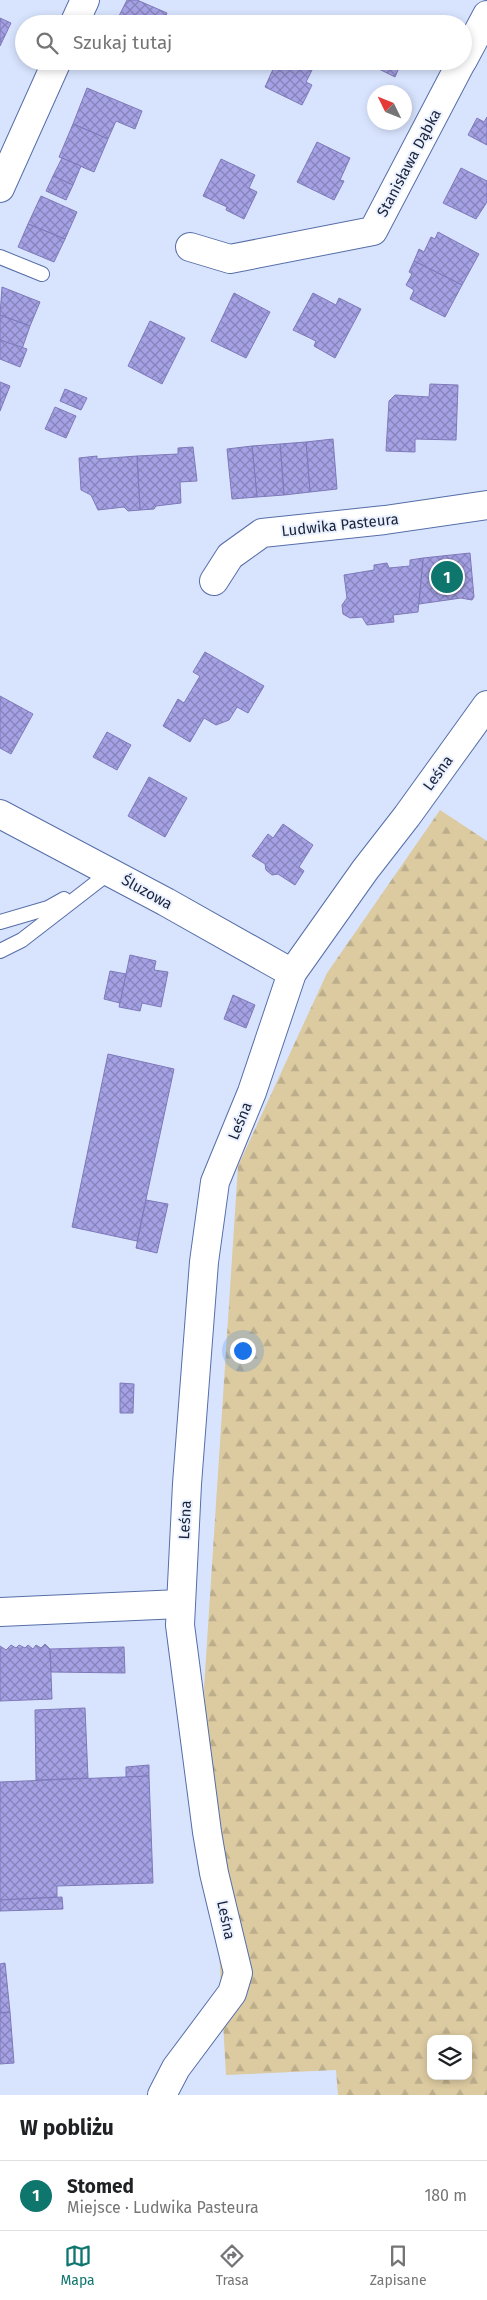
<!DOCTYPE html>
<html lang="pl">
<head>
<meta charset="utf-8">
<style>
	body { margin:0; font-family:"Fira Sans",sans-serif; background:#f2f2f2; color:#202124 }
	.controls { position:absolute; right:15px; bottom:15px; display:grid; overflow:hidden; border-radius:10px; box-shadow:0 2px 8px #0003 }
	.controls button { width:45px; height:45px; display:grid; place-items:center; padding:0; border:0; border-bottom:1px solid #e0e0e0; background:#fff; color:#202124; font:25px sans-serif }
	.compass { position:absolute; left:367px; top:85px; width:45px; height:45px; border-radius:50%; background:#fff; box-shadow:0 2px 8px #0003; rotate:313deg }
	.you { position:absolute; left:242px; top:1350px; width:18px; height:18px; margin:-12px; border:4px solid #fff; border-radius:50%; background:#1a73e8; box-shadow:0 0 0 8px #1a73e833 }
	.badge { display:grid; place-items:center; width:32px; height:32px; border-radius:50%; background:#0f766e; color:#fff; font-size:16px; font-weight:700 }
	.pin { position:absolute; translate:-50% -50%; border:2px solid #fff; box-shadow:0 1px 5px #0006 }
	.list { margin:0; padding:0; list-style:none }
	h2 { display:flex; justify-content:space-between; align-items:center; height:65px; margin:0; padding:0 20px; font-size:21px }
	h2 small { font-size:16px; font-weight:400; color:#757577 }
	.list li { display:grid; grid-template-columns:32px 1fr auto; gap:15px; align-items:center; box-sizing:border-box; height:70px; padding:0 20px; border-top:1px solid #e0e0e0 }
	.list b { display:block; font-size:19px; white-space:nowrap }
	.list p { margin:0; font-size:16px; white-space:nowrap; color:#757577 }
	.list em { font-size:16px; font-style:normal; color:#757577 }
	.icon { flex:none; width:28px; height:28px; fill:none; stroke:currentColor; stroke-width:2; stroke-linecap:round; stroke-linejoin:round }
	.map { position:relative; flex:none; width:487px; height:2095px; overflow:hidden }
	.search { position:absolute; background:#fff; box-shadow:0 2px 8px #0003; left:15px; right:15px; top:15px; height:55px; display:flex; align-items:center; gap:12px; box-sizing:border-box; padding:0 18px; border-radius:28px; color:#757577; font-size:19px }
	.sheet { height:135px; background:#fff }
	nav { display:flex; justify-content:space-around; align-items:center; box-sizing:border-box; height:70px; border-top:1px solid #e0e0e0; background:#fff; font-size:14px; color:#757577 }
	nav a { display:grid; justify-items:center; gap:2px }
	nav .on { color:#0f766e }
	.map>svg:first-child { display:block }
	.forest { fill:url(#forest-firs); fill-rule:evenodd }
	.building { fill:url(#building-cross-hatch); stroke:#7e79b9 }
	.lines { fill:none; stroke-linecap:round; stroke-linejoin:round }
	.service-casing { stroke:#566ea8; stroke-width:16 }
	.minor-casing { stroke:#566ea8; stroke-width:30 }
	.service { stroke:#fff; stroke-width:14 }
	.minor { stroke:#fff; stroke-width:28 }
	.labels { text-anchor:middle; stroke-width:4; stroke-linejoin:round; paint-order:stroke }
	.street-label { font-size:15px; fill:#18223a; stroke:#ebf1fe }
</style>
</head>
<body>
<div class="map">
<svg width="487" height="2095" viewBox="0 0 487 2095">
	<defs>
		<pattern id="forest-firs" width="22" height="20" patternUnits="userSpaceOnUse" patternTransform="scale(1.25)"><rect width="22" height="20" fill="#dccaa1"/><path d="M5 1l3.5 6h-7zM16 11l3.5 6h-7z" fill="#bcad8b"/></pattern>
		<pattern id="building-cross-hatch" width="8" height="8" patternUnits="userSpaceOnUse" patternTransform="scale(1.25)"><rect width="8" height="8" fill="#a5a1e4"/><path d="M0 0l8 8M0 8l8-8" fill="none" stroke="#8583ba"/></pattern>
	</defs>
	<rect width="100%" height="100%" fill="#d8e4fe"/>
	<!-- forest -->
	<path class="forest" d="M 440,810 L 487,841 L 487,2095 L 338,2095 L 336,2070 L 226,2075 L 204,1688 L 238,1166 L 327,973 ZM 431,2039 L 468,2039 L 468,2076 L 431,2076 Z"/>
	<!-- building -->
	<g class="building">
		<polygon points="127,0 137,0 167,13 162,24 116,22"/>
		<polygon points="0,18 11,23 0,46"/>
		<polygon points="363,61 402,61 395,77"/>
		<polygon points="264,62 316,62 306,82 312,85 302,105 265,87 274,67"/>
		<polygon points="87,88 142,111 135,129 116,121 108,139 73,124"/>
		<polygon points="487,117 487,145 468,135 477,118 484,122"/>
		<polygon points="73,124 108,139 94,172 59,157"/>
		<polygon points="317,142 350,158 340,180 344,181 334,200 297,182"/>
		<polygon points="62,158 81,166 73,185 53,176"/>
		<polygon points="221,159 255,175 249,188 257,192 244,219 226,210 227,207 203,196"/>
		<polygon points="461,168 487,181 487,202 476,219 443,203"/>
		<polygon points="53,176 73,185 66,200 46,191"/>
		<polygon points="41,196 77,212 65,239 28,224"/>
		<polygon points="28,224 65,239 54,262 18,247"/>
		<polygon points="438,232 479,254 462,285 414,261 419,249 424,252 431,237 435,239"/>
		<polygon points="414,261 462,285 445,317 410,299 414,290 406,285 412,274 409,272"/>
		<polygon points="2,287 40,302 30,326 0,315"/>
		<polygon points="234,293 270,312 246,358 211,341"/>
		<polygon points="313,293 336,305 339,298 361,309 335,358 314,346 316,341 293,330"/>
		<polygon points="0,315 30,326 22,349 0,340"/>
		<polygon points="150,321 185,338 162,384 128,366"/>
		<polygon points="0,340 27,349 20,367 0,359"/>
		<polygon points="0,382 10,386 0,411"/>
		<polygon points="430,384 458,385 456,440 415,439 415,452 386,451 389,401 395,395 429,397"/>
		<polygon points="65,389 87,398 81,410 60,401"/>
		<polygon points="55,407 76,416 66,438 45,429"/>
		<polygon points="333,439 337,489 310,492 306,442"/>
		<polygon points="306,442 310,492 284,495 280,444"/>
		<polygon points="280,444 284,495 257,497 252,446"/>
		<polygon points="252,446 257,497 232,499 227,449"/>
		<polygon points="193,447 197,481 180,482 181,503 156,506 154,509 140,510 137,456 178,454 178,448"/>
		<polygon points="97,456 97,459 137,456 140,510 128,511 124,507 98,510 91,495 81,490 79,458"/>
		<polygon points="470,553 474,597 472,600 461,598 419,604 423,558"/>
		<polygon points="423,558 418,612 393,615 394,622 367,625 362,617 350,618 343,614 342,605 347,598 344,575 374,570 374,565 387,563 389,568 410,566 410,560"/>
		<polygon points="205,652 264,686 248,713 237,707 229,720 216,725 204,718 190,742 163,726 178,699 184,703 200,676 193,672"/>
		<polygon points="0,696 33,714 11,754 0,748"/>
		<polygon points="107,732 131,745 117,770 93,757"/>
		<polygon points="149,777 187,798 165,837 128,816"/>
		<polygon points="283,824 313,845 299,867 304,871 295,885 278,874 272,875 266,870 265,864 252,856 268,834 273,838"/>
		<polygon points="130,955 156,961 154,970 168,972 161,1007 142,1003 140,1011 119,1007"/>
		<polygon points="110,971 126,974 120,1003 104,999"/>
		<polygon points="233,995 255,1005 246,1028 224,1019"/>
		<polygon points="108,1054 174,1069 137,1241 72,1227"/>
		<polygon points="146,1200 168,1204 157,1253 136,1248"/>
		<polygon points="120,1383 134,1384 133,1413 120,1413"/>
		<polygon points="45,1644 50,1649 52,1699 0,1701 0,1646 6,1650 11,1645 16,1648 19,1645 25,1648 28,1645 33,1649 36,1645 41,1648"/>
		<polygon points="124,1647 125,1673 51,1672 50,1649"/>
		<polygon points="85,1708 88,1778 36,1780 35,1710"/>
		<polygon points="149,1765 149,1776 126,1777 126,1767"/>
		<polygon points="149,1776 153,1883 57,1886 57,1897 0,1900 0,1782"/>
		<polygon points="62,1897 63,1909 0,1911 0,1900"/>
		<polygon points="5,1963 10,2012 0,2013 0,1964"/>
		<polygon points="10,2012 14,2063 0,2064 0,2013"/>
	</g>
	<g class="lines">
		<defs>
			<g id="service">
				<polyline points="0,257 42,274"/>
				<polyline points="0,922 48,908 64,899"/>
				<polyline points="0,951 22,940 110,872"/>
			</g>
			<g id="minor">
				<polyline points="74,24 85,0"/>
				<polyline points="463,60 487,15"/>
				<polyline points="0,188 57,61"/>
				<polyline points="190,247 230,259 373,231 462,61"/>
				<polyline points="214,581 230,556 262,533 385,520 487,505"/>
				<polyline points="0,814 166,902 292,973"/>
				<polyline points="0,1612 180,1604"/>
				<polyline points="162,2095 176,2068 232,1993 238,1973 214,1873 207,1832 180,1625 187,1484 204,1262 215,1182 252,1092 292,973 365,870 407,816 487,705"/>
			</g>
		</defs>
		<!-- service casing -->
		<use href="#service" class="service-casing"/>
		<!-- minor casing -->
		<use href="#minor" class="minor-casing"/>
		<!-- service -->
		<use href="#service" class="service"/>
		<!-- minor -->
		<use href="#minor" class="minor"/>
	</g>
	<g class="labels">
		<!-- street labels -->
		<g class="street-label">
			<text transform="translate(409 163) rotate(-62)" y="5">Stanisława Dąbka</text>
			<text transform="translate(340 525) rotate(-6)" y="5">Ludwika Pasteura</text>
			<text transform="translate(438 773) rotate(-54)" y="5">Leśna</text>
			<text transform="translate(147 892) rotate(29)" y="5">Śluzowa</text>
			<text transform="translate(240 1121) rotate(-68)" y="5">Leśna</text>
			<text transform="translate(185 1520) rotate(-87)" y="5">Leśna</text>
			<text transform="translate(226 1920) rotate(78)" y="5">Leśna</text>
		</g>
	</g>
</svg>
<div class="controls">
<button><svg class="icon" aria-label="layers" viewBox="0 0 24 24"><path d="M12 4l9 5-9 5-9-5zM3 14l9 5 9-5"/></svg></button>
</div>
<svg class="compass" viewBox="-18 -18 36 36"><path d="M0-13l5 13h-10z" fill="#e53935"/><path d="M0 13l5-13h-10z" fill="#757577"/></svg>
<div class="you"></div>
<div class="pin badge" style="left:447px;top:577px">1</div>
<div class="search"><svg class="icon" aria-label="search" viewBox="0 0 24 24"><circle cx="10" cy="10" r="6"/><path d="M15 15l6 6"/></svg>Szukaj tutaj</div>
</div>
<section class="sheet">
<h2>W pobliżu<small></small></h2>
<ul class="list">
<li><span class="badge">1</span><div><b>Stomed</b><p>Miejsce · Ludwika Pasteura</p></div><em>180 m</em></li>
</ul>
</section>
<nav>
<a class="on"><svg class="icon" aria-label="map" viewBox="0 0 24 24"><path d="M3 6l6-2 6 2 6-2v14l-6 2-6-2-6 2zM9 4v14M15 6v14"/></svg>Mapa</a>
<a><svg class="icon" aria-label="directions" viewBox="0 0 24 24"><path d="M12 3l9 9-9 9-9-9zM9 14v-3h6M13 9l2 2-2 2"/></svg>Trasa</a>
<a><svg class="icon" aria-label="saved" viewBox="0 0 24 24"><path d="M7 4h10v16l-5-4-5 4z"/></svg>Zapisane</a>
</nav>
</body>
</html>
